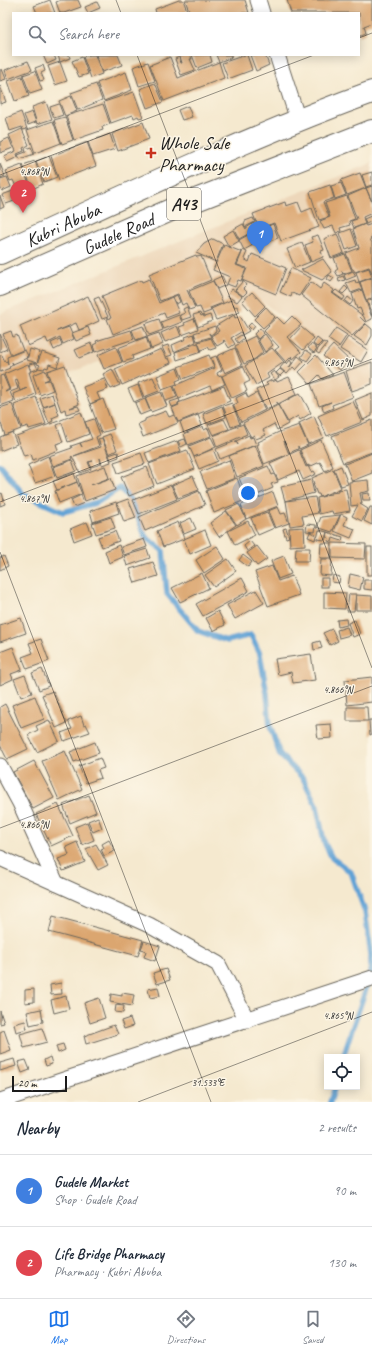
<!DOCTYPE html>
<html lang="en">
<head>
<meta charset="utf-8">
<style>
	body { margin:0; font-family:Caveat,sans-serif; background:#f2f2f3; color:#1f2937 }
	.controls { position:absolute; right:12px; bottom:12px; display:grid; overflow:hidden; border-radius:0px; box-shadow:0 2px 10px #0003 }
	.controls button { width:36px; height:36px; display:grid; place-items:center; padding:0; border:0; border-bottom:1px solid #e0e1e3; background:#fff; color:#1f2937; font:20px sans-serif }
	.scale { position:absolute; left:12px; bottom:10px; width:55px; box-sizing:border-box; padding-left:4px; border:2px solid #1c1c1c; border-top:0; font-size:11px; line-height:14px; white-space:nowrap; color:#1c1c1c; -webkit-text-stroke:3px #fcf5e5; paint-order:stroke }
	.you { position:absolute; left:248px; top:493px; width:14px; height:14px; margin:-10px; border:3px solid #fff; border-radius:50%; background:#1a73e8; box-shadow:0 0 0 6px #1a73e833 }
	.badge { display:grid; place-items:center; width:26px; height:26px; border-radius:50%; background:#1a73e8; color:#fff; font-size:13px; font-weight:700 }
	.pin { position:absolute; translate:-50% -33px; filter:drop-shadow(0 1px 2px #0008) }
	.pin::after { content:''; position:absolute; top:21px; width:14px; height:12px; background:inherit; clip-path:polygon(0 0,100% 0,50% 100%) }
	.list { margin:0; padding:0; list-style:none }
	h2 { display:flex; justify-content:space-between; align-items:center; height:52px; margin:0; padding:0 16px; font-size:17px }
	h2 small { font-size:13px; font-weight:400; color:#747a83 }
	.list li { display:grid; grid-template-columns:26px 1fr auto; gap:12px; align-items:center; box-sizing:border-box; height:72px; padding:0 16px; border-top:1px solid #e0e1e3 }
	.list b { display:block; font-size:15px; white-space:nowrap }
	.list p { margin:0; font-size:13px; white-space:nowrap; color:#747a83 }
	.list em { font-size:13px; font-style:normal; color:#747a83 }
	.icon { flex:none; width:22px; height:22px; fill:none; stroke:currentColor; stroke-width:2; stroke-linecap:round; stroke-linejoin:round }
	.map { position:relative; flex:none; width:372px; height:1102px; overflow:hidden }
	.search { position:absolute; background:#fff; box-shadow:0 2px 10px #0003; left:12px; right:12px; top:12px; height:44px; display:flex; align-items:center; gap:10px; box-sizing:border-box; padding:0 14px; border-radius:0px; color:#747a83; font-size:15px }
	.sheet { height:196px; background:#fff }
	nav { display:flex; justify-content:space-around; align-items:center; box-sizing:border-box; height:56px; border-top:1px solid #e0e1e3; background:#fff; font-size:11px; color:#747a83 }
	nav a { display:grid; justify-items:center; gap:2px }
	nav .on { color:#1a73e8 }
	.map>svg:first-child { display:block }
	.built { fill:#edd7ba }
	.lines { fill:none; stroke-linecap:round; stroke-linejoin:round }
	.stream { stroke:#62a3d5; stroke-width:5.5 }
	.building { fill:#dba66f }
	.minor-casing { stroke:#68645b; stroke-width:17 }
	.trunk-casing { stroke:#68645b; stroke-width:24 }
	.minor { stroke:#fff; stroke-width:15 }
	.trunk { stroke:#fff; stroke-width:22 }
	.ticks { fill:none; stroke:#1c1c1c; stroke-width:1; stroke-opacity:0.45 }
	.poi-dot { fill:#c8321e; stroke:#fcf5e5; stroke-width:1.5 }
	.labels { text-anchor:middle; stroke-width:3; stroke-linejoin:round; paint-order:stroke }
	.shield { fill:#fcf5e5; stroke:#5f5d58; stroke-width:1 }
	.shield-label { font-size:18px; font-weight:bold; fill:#1c1c1c }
	.poi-label { font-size:19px; fill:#1c1c1c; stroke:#fcf5e5; text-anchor:start }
	.street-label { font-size:19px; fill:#1c1c1c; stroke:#fcf5e5 }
	.ticks-label { font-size:10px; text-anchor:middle; fill:#1c1c1c; stroke:#fcf5e5; stroke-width:3; stroke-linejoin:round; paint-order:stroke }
</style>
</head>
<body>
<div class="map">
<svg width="372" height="1102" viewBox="0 0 372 1102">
	<rect width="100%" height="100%" fill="#fcf5e5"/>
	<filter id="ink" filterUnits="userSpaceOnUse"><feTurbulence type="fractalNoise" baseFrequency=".025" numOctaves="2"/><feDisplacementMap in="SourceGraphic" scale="8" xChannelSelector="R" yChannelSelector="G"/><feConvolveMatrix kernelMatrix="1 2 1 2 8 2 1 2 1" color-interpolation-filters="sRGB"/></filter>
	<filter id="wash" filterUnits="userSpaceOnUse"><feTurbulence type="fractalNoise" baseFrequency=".012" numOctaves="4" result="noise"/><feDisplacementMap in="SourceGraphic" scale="16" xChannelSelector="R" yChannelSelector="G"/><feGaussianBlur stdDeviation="0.9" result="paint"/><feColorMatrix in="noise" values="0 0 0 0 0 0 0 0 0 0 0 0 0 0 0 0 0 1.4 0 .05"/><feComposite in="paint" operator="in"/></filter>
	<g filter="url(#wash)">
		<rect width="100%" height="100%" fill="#f5e9cf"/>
		<!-- built -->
		<polygon class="built" points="372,163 372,385 261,301 0,399 0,314"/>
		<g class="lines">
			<!-- stream -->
			<g class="stream">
				<polyline points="0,465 23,494 63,512 98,502 120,488 133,503 145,536 163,551 167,594 198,631 227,641 251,635 260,654 267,694 270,726 280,755 303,778 317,807 324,842 332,858 351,872 365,912 371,955 370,978 352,1029 343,1057"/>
				<polyline points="330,1102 335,1087"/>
			</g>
		</g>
		<g id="blocks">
			<!-- building -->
			<g class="building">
				<polygon points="50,0 55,13 37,13 34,6"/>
				<polygon points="61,0 78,0 81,7 64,13 60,13 56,2"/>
				<polygon points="179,0 183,0 188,13 156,13 155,9"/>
				<polygon points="185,0 245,0 249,13 190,13"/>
				<polygon points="287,0 372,0 372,23 364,26 366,33 359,36 359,13 291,13"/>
				<polygon points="97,2 100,8 88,13 85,7"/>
				<polygon points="43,55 54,55 56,60 47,64"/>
				<polygon points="58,55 69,55 70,58 60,62"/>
				<polygon points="90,55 95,55 102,74 91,78 83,57"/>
				<polygon points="96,55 118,55 122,65 102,72"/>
				<polygon points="185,55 190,55 192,59 190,59 195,70 181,75 175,59 179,57 181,63 182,63 180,57"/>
				<polygon points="192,55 210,55 212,62 197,68"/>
				<polygon points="216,55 231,55 232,57 219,62"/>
				<polygon points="245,55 247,55 252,70 228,79 222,63"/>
				<polygon points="250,55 265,55 269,65 256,71"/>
				<polygon points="82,57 88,74 79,77 72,61"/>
				<polygon points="170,57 178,78 219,62 224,78 164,101 150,65"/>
				<polygon points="28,61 32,70 8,79 5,70"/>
				<polygon points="60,62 67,81 55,85 48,66"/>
				<polygon points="148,62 155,81 139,86 133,67"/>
				<polygon points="43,65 45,71 41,73 44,80 40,81 35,68"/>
				<polygon points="2,69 6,79 0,81 0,70"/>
				<polygon points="35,71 42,90 30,94 23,75"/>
				<polygon points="126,72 132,90 104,101 97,83"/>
				<polygon points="22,76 29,96 15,101 8,81"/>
				<polygon points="155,83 163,102 147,108 140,89"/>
				<polygon points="96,84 102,100 78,110 71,93"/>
				<polygon points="0,86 6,102 0,104"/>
				<polygon points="134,92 143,117 139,118 138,116 134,118 133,115 111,123 104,102"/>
				<polygon points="71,96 77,111 65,116 59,101"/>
				<polygon points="46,102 52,119 37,124 32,107"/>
				<polygon points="59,104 63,115 54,118 50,107"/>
				<polygon points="103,104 110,124 102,127 103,130 74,140 66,116"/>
				<polygon points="188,106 192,117 182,120 178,110"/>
				<polygon points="21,112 27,129 23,130 22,127 10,131 6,118"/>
				<polygon points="32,112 36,122 28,125 24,115"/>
				<polygon points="65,117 73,140 62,144 54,120"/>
				<polygon points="53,121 61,143 35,153 27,130"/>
				<polygon points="143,122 149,139 118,151 112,134"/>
				<polygon points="22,129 29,145 23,148 24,151 17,154 18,157 7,162 4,156 16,151 9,135"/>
				<polygon points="110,134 115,149 93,156 88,142"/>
				<polygon points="9,138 13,148 0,153 0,142"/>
				<polygon points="87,142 96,166 59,180 51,156"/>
				<polygon points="31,147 34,154 20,159 18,155 26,152 25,149"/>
				<polygon points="49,156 57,177 44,182 36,161"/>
				<polygon points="35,161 43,184 32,189 23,165"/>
				<polygon points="0,164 5,176 0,178"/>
				<polygon points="22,165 30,187 18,191 13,180 10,181 6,171"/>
				<polygon points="372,172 372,185 366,187 362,175"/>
				<polygon points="360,173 366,188 347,195 341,180"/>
				<polygon points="7,177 11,187 2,191 0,187 0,179"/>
				<polygon points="341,183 346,195 335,199 331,186"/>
				<polygon points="330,185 334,198 323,202 329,217 319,220 310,192"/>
				<polygon points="372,186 372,213 363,217 365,224 354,228 351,221 357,219 348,196 366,188 372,202 366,188"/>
				<polygon points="13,191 17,200 6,204 2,195"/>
				<polygon points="0,196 4,207 0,209"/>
				<polygon points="347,196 355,219 349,221 350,225 340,228 341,231 336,233 333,226 324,229 320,221 330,217 325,203"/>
				<polygon points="285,202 286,206 298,202 302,212 312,208 319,227 281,241 274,223 258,229 256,222 257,222 256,222 253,214"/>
				<polygon points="371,216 372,221 366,224 364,219"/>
				<polygon points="253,218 255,222 245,227 244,223 245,223 245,221"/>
				<polygon points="254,223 257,229 239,239 234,229 243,224 246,229 246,228"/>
				<polygon points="273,224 278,238 270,241 269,236 261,239 258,230"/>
				<polygon points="365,224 366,226 372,224 372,238 370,239 372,243 372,273 369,267 355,272 353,269 352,269 346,253 359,248 353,229"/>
				<polygon points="351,229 357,246 346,250 340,233"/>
				<polygon points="233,230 239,241 229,247 223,236"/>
				<polygon points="257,231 261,238 253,242 249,235"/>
				<polygon points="337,234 344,253 331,258 324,239"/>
				<polygon points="248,235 253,245 244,250 239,240"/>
				<polygon points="318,235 324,250 321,251 323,257 311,262 305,245 313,242 311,237"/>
				<polygon points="213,239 223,244 216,262 196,253 204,244"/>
				<polygon points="302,243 310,262 295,268 287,249"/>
				<polygon points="224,245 242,252 236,265 246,269 241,281 238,280 235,287 227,284 230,277 213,270"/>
				<polygon points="243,250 247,252 244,259 249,262 252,254 286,268 276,294 242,280 247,268 237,265"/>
				<polygon points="345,254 352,271 343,274 342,271 343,274 338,276 335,271 338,269 334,258"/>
				<polygon points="196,255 197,257 201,256 211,280 187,290 195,308 189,310 186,303 182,305 178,294 160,301 149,274"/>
				<polygon points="323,259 332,272 322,280 301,270"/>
				<polygon points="291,268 311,278 299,296 292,293 291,297 280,292"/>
				<polygon points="369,268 372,277 359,282 356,272"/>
				<polygon points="353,271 356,276 346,280 344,275"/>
				<polygon points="329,275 334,278 331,282 327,279"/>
				<polygon points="222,276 226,285 217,289 213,280"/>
				<polygon points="343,276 345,280 339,282 338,278"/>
				<polygon points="372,278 372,298 366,300 360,282"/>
				<polygon points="149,279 159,303 172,297 179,313 166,318 164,313 113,334 107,319 111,318 102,296 141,280 142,282"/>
				<polygon points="355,280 356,283 359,282 362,289 351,293 346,283"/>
				<polygon points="213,281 223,303 210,308 211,311 203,314 200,307 196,308 189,291"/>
				<polygon points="243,281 246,285 243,288 247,292 243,296 235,290"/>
				<polygon points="311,282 320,289 324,283 334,290 332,293 362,315 360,317 366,323 352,336 301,295"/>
				<polygon points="345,286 348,289 343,294 340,292"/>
				<polygon points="232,289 242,296 237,302 227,296"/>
				<polygon points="336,290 345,297 343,300 333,293"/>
				<polygon points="362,290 372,318 372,319 366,322 360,308 357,309 352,294"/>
				<polygon points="252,292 265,306 255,316 242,301"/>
				<polygon points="177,295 180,302 176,304 173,297"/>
				<polygon points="88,296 99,321 79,330 76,323 57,331 69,327 74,339 63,344 60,337 48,343 46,338 28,346 20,326"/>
				<polygon points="99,297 108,317 102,319 94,299"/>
				<polygon points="348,297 353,301 350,305 345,301"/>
				<polygon points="372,299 372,316 367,301"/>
				<polygon points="231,300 235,307 237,306 240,312 216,320 211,309"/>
				<polygon points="187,307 191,317 182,320 180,315 185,313 183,309"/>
				<polygon points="266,307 275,317 263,328 254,319"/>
				<polygon points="200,313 201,316 203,315 204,317 210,315 212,321 198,327 193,315"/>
				<polygon points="179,315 182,322 164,329 161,322"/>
				<polygon points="234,315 235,318 240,316 249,331 242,335 241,332 231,338 235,344 229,348 224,340 223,341 224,342 217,346 211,336 219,331 216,326"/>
				<polygon points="292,316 301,325 287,337 301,352 292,360 291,359 292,356 286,362 275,350 279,347 264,331 269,326 268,325 277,317 284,324"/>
				<polygon points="159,319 163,330 149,335 145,324"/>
				<polygon points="194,319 198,329 182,335 179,327 185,325 184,323"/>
				<polygon points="251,323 255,326 252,330 248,326"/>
				<polygon points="366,324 372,329 372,336 367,345 354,336"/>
				<polygon points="143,326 147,336 136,340 132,330"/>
				<polygon points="177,326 181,336 165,342 161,333"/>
				<polygon points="215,326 216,331 214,332 214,333 210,335 209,333 211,337 197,341 194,333"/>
				<polygon points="88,327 91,335 76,341 72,333"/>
				<polygon points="301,327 314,338 303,350 290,339"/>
				<polygon points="260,328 264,333 258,339 254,334"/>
				<polygon points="336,328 347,335 339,347 328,339"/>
				<polygon points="131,330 134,339 95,352 93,345 97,343 96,341"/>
				<polygon points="11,331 13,337 17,335 23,350 11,355 3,334"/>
				<polygon points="159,333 163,344 151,349 147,337"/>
				<polygon points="0,334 7,349 0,352"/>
				<polygon points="194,334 196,342 174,352 172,345 186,339 185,337"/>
				<polygon points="265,334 273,345 265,352 258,340"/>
				<polygon points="241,335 244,338 238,343 235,339"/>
				<polygon points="255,336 263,352 255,359 244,364 235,346"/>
				<polygon points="146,337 150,349 132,356 133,359 123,362 118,348"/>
				<polygon points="348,337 368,350 361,362 340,349"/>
				<polygon points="211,338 216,348 210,350 208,347 201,350 198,342"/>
				<polygon points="317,338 322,342 317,347 313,344"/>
				<polygon points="60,339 62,346 54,350 51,343"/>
				<polygon points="323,342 327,344 319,354 316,352"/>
				<polygon points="91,343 94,352 79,358 75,350"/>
				<polygon points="198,343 201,352 177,360 175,352 190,347 189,346"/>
				<polygon points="311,344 317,348 314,353 308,348"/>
				<polygon points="168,345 172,355 166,357 167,359 169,358 171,363 122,385 115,369 161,349 165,356 166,356 162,347"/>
				<polygon points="333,345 349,360 340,370 323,356"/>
				<polygon points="116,347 122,362 104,369 98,355"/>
				<polygon points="235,348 242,365 225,373 217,356"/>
				<polygon points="272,348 284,362 267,374 269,378 256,385 245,366"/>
				<polygon points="30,349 40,352 37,363 27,360"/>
				<polygon points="25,350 28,356 26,357 27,358 13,364 12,362 13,365 9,367 10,368 0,372 0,356 2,355 5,362 7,361 8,364 7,357"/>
				<polygon points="306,350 312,354 307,361 301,357"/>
				<polygon points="42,352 60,358 57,367 49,364 48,368 45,367 44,369 38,368 40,365 37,364"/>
				<polygon points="209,355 214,367 183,379 178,367"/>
				<polygon points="316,355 333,375 322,379 319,375 310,384 299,372"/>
				<polygon points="216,356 222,370 217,373 218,376 221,375 225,384 212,390 210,386 179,399 174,386 215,368 211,358"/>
				<polygon points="298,356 304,361 296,370 293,367 287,374 280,368 285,362 287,364 290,360 292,363 289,368"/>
				<polygon points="372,362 372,384 352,391 346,371"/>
				<polygon points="33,363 35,363 38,369 32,371 29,364"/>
				<polygon points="28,364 31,372 29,372 36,394 16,402 13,394 27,388 20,391 18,385 19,384 17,379 15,380 18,389 10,392 14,401 0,406 0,376 3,375 9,389 5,392 10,390 4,374"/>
				<polygon points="65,365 79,404 70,408 78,406 80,410 66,414 65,409 61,411 47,371"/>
				<polygon points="243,366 250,381 244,384 247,391 232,398 222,376"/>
				<polygon points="177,368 181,379 176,381 177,384 162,389 157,376"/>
				<polygon points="112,369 120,385 111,389 103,374"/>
				<polygon points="280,369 284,372 280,376 276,373"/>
				<polygon points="45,370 49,379 44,381 49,380 53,390 40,395 33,375"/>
				<polygon points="274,371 279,377 275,380 270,374"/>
				<polygon points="344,372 353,397 332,405 333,408 324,412 322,406 331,402 319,406 311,384"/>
				<polygon points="153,377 159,391 144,397 138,383"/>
				<polygon points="289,377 297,394 278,404 277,402 277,404 266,409 256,390 268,385 266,383 272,380 273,382 276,380 277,382"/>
				<polygon points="104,379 108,389 97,393 100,400 90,404 83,387"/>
				<polygon points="138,385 143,398 134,402 128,389"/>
				<polygon points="173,386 177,397 166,401 162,390"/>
				<polygon points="224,386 230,401 178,422 172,408 179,405 178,403"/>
				<polygon points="161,392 167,406 151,412 145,398"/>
				<polygon points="246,393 248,398 257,393 265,410 241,422 233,405 238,403 236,398"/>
				<polygon points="300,393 311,413 300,420 298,416 288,422 278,405"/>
				<polygon points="372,393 372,416 363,420 355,400"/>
				<polygon points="52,394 55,403 43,407 40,398"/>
				<polygon points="36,397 46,424 29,429 28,426 22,428 14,405"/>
				<polygon points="103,399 114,429 101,433 90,404"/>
				<polygon points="145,399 150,411 140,415 135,403"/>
				<polygon points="179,399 180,402 178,403 178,405 172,407 170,402"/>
				<polygon points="353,401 362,422 327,436 318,416"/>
				<polygon points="55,403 59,415 52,418 53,421 49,423 43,408"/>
				<polygon points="232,403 240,424 231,427 223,406"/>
				<polygon points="12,404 21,429 5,435 0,421 0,408"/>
				<polygon points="278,405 288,424 277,430 274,424 263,430 266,435 256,439 254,435 251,437 243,423"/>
				<polygon points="222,406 226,417 207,424 203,414"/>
				<polygon points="166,411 169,417 174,415 178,423 143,437 138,424 145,421 145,419"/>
				<polygon points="81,412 89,434 68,442 62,423 57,425 63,442 56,444 58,450 33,460 31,454 24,456 16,436 56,422"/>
				<polygon points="198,415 202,425 184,433 180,422"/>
				<polygon points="314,416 323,438 308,444 299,423"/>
				<polygon points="94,419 100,435 96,437 99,446 74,456 101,447 98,439 102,438 111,462 102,465 100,458 101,464 91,467 89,462 93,461 88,462 91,469 80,473 72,456 71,457 72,459 53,466 49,456 72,448 71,446 80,443 82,447 80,443 92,439 85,422"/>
				<polygon points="224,419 229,429 213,435 208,425"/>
				<polygon points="372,420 372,452 343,463 332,436"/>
				<polygon points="243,424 247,434 217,447 213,436"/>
				<polygon points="299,425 308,445 299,449 298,446 298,449 289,453 284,441 289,454 264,464 257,445 259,444 258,442 279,432"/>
				<polygon points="203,426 204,430 208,428 211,436 188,445 184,434"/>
				<polygon points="12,432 17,444 0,451 0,437"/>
				<polygon points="110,434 117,450 109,454 102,437"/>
				<polygon points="249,435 250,438 253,437 256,445 220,459 216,449 236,441 238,445 236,441"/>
				<polygon points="211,437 216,447 194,457 189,446"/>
				<polygon points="185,439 187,444 181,447 178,441"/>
				<polygon points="321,440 333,467 325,471 320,462 309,467 309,465 307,466 300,450"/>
				<polygon points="177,441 181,451 149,463 145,453"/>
				<polygon points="255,445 264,466 237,477 229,456"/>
				<polygon points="213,449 218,461 199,469 194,457"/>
				<polygon points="187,450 195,469 157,484 149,464"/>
				<polygon points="299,450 306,467 308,466 311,472 314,471 316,474 303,480 299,471 278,480 270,463"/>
				<polygon points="118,452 119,457 111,460 109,455"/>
				<polygon points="141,453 145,464 118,473 114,462"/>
				<polygon points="372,453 372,473 352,481 345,464"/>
				<polygon points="48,456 55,476 35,483 28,465"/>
				<polygon points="72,460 76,471 57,478 53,467"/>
				<polygon points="229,460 235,478 207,489 200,472"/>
				<polygon points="105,466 109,478 91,485 111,478 115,490 85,501 77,476"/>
				<polygon points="268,466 272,475 274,474 278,482 271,484 273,488 248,499 239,478"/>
				<polygon points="341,466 348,484 341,486 334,469"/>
				<polygon points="147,467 154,486 129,496 121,477"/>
				<polygon points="333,469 341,488 320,497 319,494 317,494 313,484 314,484 312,478"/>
				<polygon points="74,473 77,482 57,490 53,481"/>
				<polygon points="193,476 199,490 178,498 172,485"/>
				<polygon points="237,478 245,500 214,513 206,491"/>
				<polygon points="311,480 314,493 285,501 281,487"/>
				<polygon points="368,480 369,491 360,493 362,504 360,504 368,509 362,521 352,516 358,505 351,506 349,482"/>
				<polygon points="77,482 82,494 59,503 55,491"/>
				<polygon points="171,485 177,499 139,514 133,500"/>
				<polygon points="346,489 350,511 333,514 332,511 319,514 317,498 325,496 324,495 331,494 331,493 338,492 338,490"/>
				<polygon points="199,491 205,505 145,531 139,517"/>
				<polygon points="273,492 278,506 246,519 241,505"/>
				<polygon points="2,493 5,504 0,506 0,494"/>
				<polygon points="369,493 370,500 363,500 362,494"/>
				<polygon points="81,495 84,503 74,507 71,500"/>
				<polygon points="315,497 318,513 302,516 304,524 290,526 286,501"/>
				<polygon points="128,499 136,518 124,522 117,503"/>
				<polygon points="116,502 119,513 93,522 90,511"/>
				<polygon points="239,504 246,519 237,525 226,510"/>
				<polygon points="278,507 281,514 285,513 289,523 275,528 268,511"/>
				<polygon points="370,507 372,507 372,525 364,521"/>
				<polygon points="226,511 236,525 219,537 210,523"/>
				<polygon points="267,512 274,528 258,535 251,518"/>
				<polygon points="341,514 347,517 344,525 355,529 351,538 334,531"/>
				<polygon points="340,515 332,532 317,527 321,517"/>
				<polygon points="111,517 115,528 96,534 92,523"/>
				<polygon points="191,518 196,529 184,534 180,523"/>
				<polygon points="248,521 255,535 235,545 228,531"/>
				<polygon points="87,522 92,534 74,541 70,529"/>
				<polygon points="178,522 184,539 163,547 157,531"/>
				<polygon points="307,524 316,525 315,532 306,531"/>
				<polygon points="304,527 305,545 290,546 289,528"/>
				<polygon points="286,528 289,537 286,538 283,529"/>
				<polygon points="205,530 211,545 190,554 184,539"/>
				<polygon points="319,530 327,532 325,540 317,539"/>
				<polygon points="115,531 119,541 102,547 98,537"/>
				<polygon points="310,532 316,535 315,540 308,537"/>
				<polygon points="327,532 343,537 342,541 333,538 332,542 328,541 329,538 326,537"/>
				<polygon points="144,539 147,547 124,555 121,547"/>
				<polygon points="250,541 254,546 247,551 244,546"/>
				<polygon points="321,543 331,543 331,558 320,558"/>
				<polygon points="332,543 366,544 365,559 332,558"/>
				<polygon points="119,545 123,557 109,563 105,551"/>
				<polygon points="217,546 225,559 204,573 196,560"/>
				<polygon points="257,546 267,559 257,566 247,553"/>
				<rect x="367" y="547" width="5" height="28"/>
				<polygon points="296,548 310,548 309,561 295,561"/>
				<polygon points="147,549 150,558 127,566 124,556"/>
				<polygon points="243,555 252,562 248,567 239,560"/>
				<polygon points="4,556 8,566 0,570 0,558"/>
				<polygon points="284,556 291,574 278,579 271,561"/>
				<polygon points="228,559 236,571 214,587 205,575"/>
				<polygon points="321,559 332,559 331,576 320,575"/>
				<polygon points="153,562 158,576 135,583 130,569"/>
				<polygon points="272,566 278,581 292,576 299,595 268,606 255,572"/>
				<polygon points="202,573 209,588 180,602 172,588"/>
				<polygon points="350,574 363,577 360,590 348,587"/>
				<polygon points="333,575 340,577 339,583 332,582"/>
				<polygon points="242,578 249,591 203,616 196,604"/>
				<rect x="321" y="578" width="7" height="9"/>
				<polygon points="364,580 372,580 372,590 364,589"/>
				<polygon points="256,590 264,603 235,619 227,605"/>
				<polygon points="324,592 346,593 345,609 324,608"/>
				<polygon points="349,594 356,594 354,611 347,611"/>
				<polygon points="356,595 372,596 372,610 356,610"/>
				<polygon points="218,611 225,625 213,631 206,618"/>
				<polygon points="21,618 26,633 0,642 0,625"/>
				<polygon points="346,619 347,625 338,627 337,620"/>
				<polygon points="355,620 360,634 353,637 348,623"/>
				<polygon points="347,627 350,635 339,638 337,630"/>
				<polygon points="332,629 338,641 330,645 323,633"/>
				<polygon points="41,639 49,661 27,669 22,657 33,653 29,643"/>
				<polygon points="320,641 322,648 314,650 313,643"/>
				<polygon points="13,647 22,670 11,674 13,679 0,685 0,652"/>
				<polygon points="311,654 315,680 293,683 291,672 278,675 275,659"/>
				<polygon points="42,669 49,686 39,690 32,673"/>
				<polygon points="25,675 32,693 21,697 14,679"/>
				<polygon points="372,677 372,702 347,705 345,680"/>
				<polygon points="53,691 67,723 56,728 42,695"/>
				<polygon points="35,696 44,719 21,728 12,705"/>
				<polygon points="5,704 28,749 7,759 0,745 0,707"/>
				<polygon points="347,707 367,707 368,721 347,721"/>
				<polygon points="81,716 84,725 86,724 90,732 64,741 61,733 72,729 68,721"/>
				<polygon points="49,720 59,741 37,752 28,735 38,730 36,726"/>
				<polygon points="369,720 372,720 372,734 370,735"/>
				<polygon points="331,724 332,738 318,739 316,725"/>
				<polygon points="95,742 99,753 74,762 70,752"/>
				<polygon points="65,751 82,789 59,800 42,761"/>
				<polygon points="100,758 104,768 98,770 101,778 86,783 79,766"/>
				<polygon points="34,761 54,798 33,809 13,772"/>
				<polygon points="89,795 96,812 70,823 63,805"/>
				<polygon points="58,804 73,836 51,846 36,814"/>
				<polygon points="98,817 102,828 93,832 88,821"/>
				<polygon points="87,822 94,840 82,845 75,827"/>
				<polygon points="109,840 115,851 104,856 101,849 104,848 102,844"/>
				<polygon points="77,842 85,862 63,871 58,859 69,855 66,847"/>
				<polygon points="96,844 108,865 98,870 86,849"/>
				<polygon points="53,916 143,940 138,956 49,932"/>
				<polygon points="144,941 160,946 155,961 144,957 146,951 141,949"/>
				<polygon points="166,969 170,980 157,984 153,973"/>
				<polygon points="61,983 62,994 51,995 50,985"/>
				<polygon points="158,987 160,996 150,998 148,989"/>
				<polygon points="34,989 34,1002 25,1003 25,990"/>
				<polygon points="122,993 134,995 132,1006 110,1002 111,994 122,996"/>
				<polygon points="66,996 69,1009 54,1013 51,1000"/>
				<polygon points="99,998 105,1018 90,1023 84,1003"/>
				<polygon points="116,1005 124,1006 123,1013 115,1012"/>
				<polygon points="41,1009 43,1022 30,1025 27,1012"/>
				<polygon points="0,1011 4,1023 0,1024"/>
				<polygon points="130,1018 133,1026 124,1029 121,1021"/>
				<polygon points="25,1021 27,1029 16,1032 14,1024"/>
				<polygon points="114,1025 118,1034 86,1044 84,1036"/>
				<polygon points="42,1028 47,1042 24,1048 20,1034"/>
				<polygon points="4,1030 11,1050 0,1054 0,1032"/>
				<polygon points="63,1044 65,1050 58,1053 56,1046"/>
				<polygon points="50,1057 52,1064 46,1066 44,1060"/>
				<polygon points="14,1059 16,1066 0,1071 0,1063"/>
				<polygon points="26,1060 30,1070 22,1073 18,1062"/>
			</g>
		</g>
	</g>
	<g filter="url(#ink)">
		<use href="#blocks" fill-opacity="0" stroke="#68645b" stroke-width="1"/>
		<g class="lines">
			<defs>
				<g id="minor">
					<polyline points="258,0 262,13"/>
					<polyline points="277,55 298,120"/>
					<polyline points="0,766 20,803 56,883"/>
					<polyline points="0,858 149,925 218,964 247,1020"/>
					<polyline points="0,1101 372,978"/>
				</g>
				<g id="trunk">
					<path id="s1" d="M 0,253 C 123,197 245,138 372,92"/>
					<path id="s2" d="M 0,285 L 173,209 L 372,131"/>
				</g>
			</defs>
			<!-- minor casing -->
			<use href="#minor" class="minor-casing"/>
			<!-- trunk casing -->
			<use href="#trunk" class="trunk-casing"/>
			<!-- minor -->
			<use href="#minor" class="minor"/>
			<!-- trunk -->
			<use href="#trunk" class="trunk"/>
		</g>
	</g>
	<!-- ticks -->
	<path class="ticks" d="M 116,0 L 121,13M 359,38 L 372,33M 137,55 L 372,668M 0,175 L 314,55M 0,502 L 372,359M 0,552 L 211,1102M 0,828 L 372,686M 138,1102 L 372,1012"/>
	<!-- markers -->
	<path class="poi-dot" d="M149 147h4v4h4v4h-4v4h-4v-4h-4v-4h4z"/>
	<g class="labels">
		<!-- shield labels -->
		<rect class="shield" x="167" y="188" width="34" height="32" rx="3"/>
		<g class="shield-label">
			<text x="184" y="210">A43</text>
		</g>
		<!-- poi labels -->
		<g class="poi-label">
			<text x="159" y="149">Whole Sale<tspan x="159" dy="22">Pharmacy</tspan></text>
		</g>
		<!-- street labels -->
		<g class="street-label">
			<text dy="7" stroke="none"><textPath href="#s1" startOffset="69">Kubri Abuba</textPath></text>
			<text dy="7" stroke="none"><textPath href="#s2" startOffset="129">Gudele Road</textPath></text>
		</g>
	</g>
	<g class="ticks-label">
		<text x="34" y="175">4.868°N</text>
		<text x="338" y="366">4.867°N</text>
		<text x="34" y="502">4.867°N</text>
		<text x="338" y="693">4.866°N</text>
		<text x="34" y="828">4.866°N</text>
		<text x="338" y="1019">4.865°N</text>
		<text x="208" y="1086">31.533°E</text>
	</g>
</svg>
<div class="controls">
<button><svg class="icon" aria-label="locate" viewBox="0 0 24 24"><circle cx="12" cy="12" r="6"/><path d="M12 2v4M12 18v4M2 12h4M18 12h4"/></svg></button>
</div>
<div class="scale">20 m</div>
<div class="you"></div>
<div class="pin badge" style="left:260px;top:254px;background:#3f7fe0">1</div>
<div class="pin badge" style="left:23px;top:213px;background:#e0444e">2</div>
<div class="search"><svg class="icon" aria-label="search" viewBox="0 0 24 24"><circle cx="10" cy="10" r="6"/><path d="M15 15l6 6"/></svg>Search here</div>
</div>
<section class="sheet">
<h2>Nearby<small>2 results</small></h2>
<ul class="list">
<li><span class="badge" style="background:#3f7fe0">1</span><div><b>Gudele Market</b><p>Shop · Gudele Road</p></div><em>90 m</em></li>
<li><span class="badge" style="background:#e0444e">2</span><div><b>Life Bridge Pharmacy</b><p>Pharmacy · Kubri Abuba</p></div><em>130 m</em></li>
</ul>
</section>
<nav>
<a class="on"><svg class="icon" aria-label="map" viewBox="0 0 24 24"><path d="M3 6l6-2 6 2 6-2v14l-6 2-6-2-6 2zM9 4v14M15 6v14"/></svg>Map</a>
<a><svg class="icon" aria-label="directions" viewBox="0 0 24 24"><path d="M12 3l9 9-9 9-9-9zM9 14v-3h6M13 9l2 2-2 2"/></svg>Directions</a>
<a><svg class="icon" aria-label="saved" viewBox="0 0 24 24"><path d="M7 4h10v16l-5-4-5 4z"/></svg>Saved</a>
</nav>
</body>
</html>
